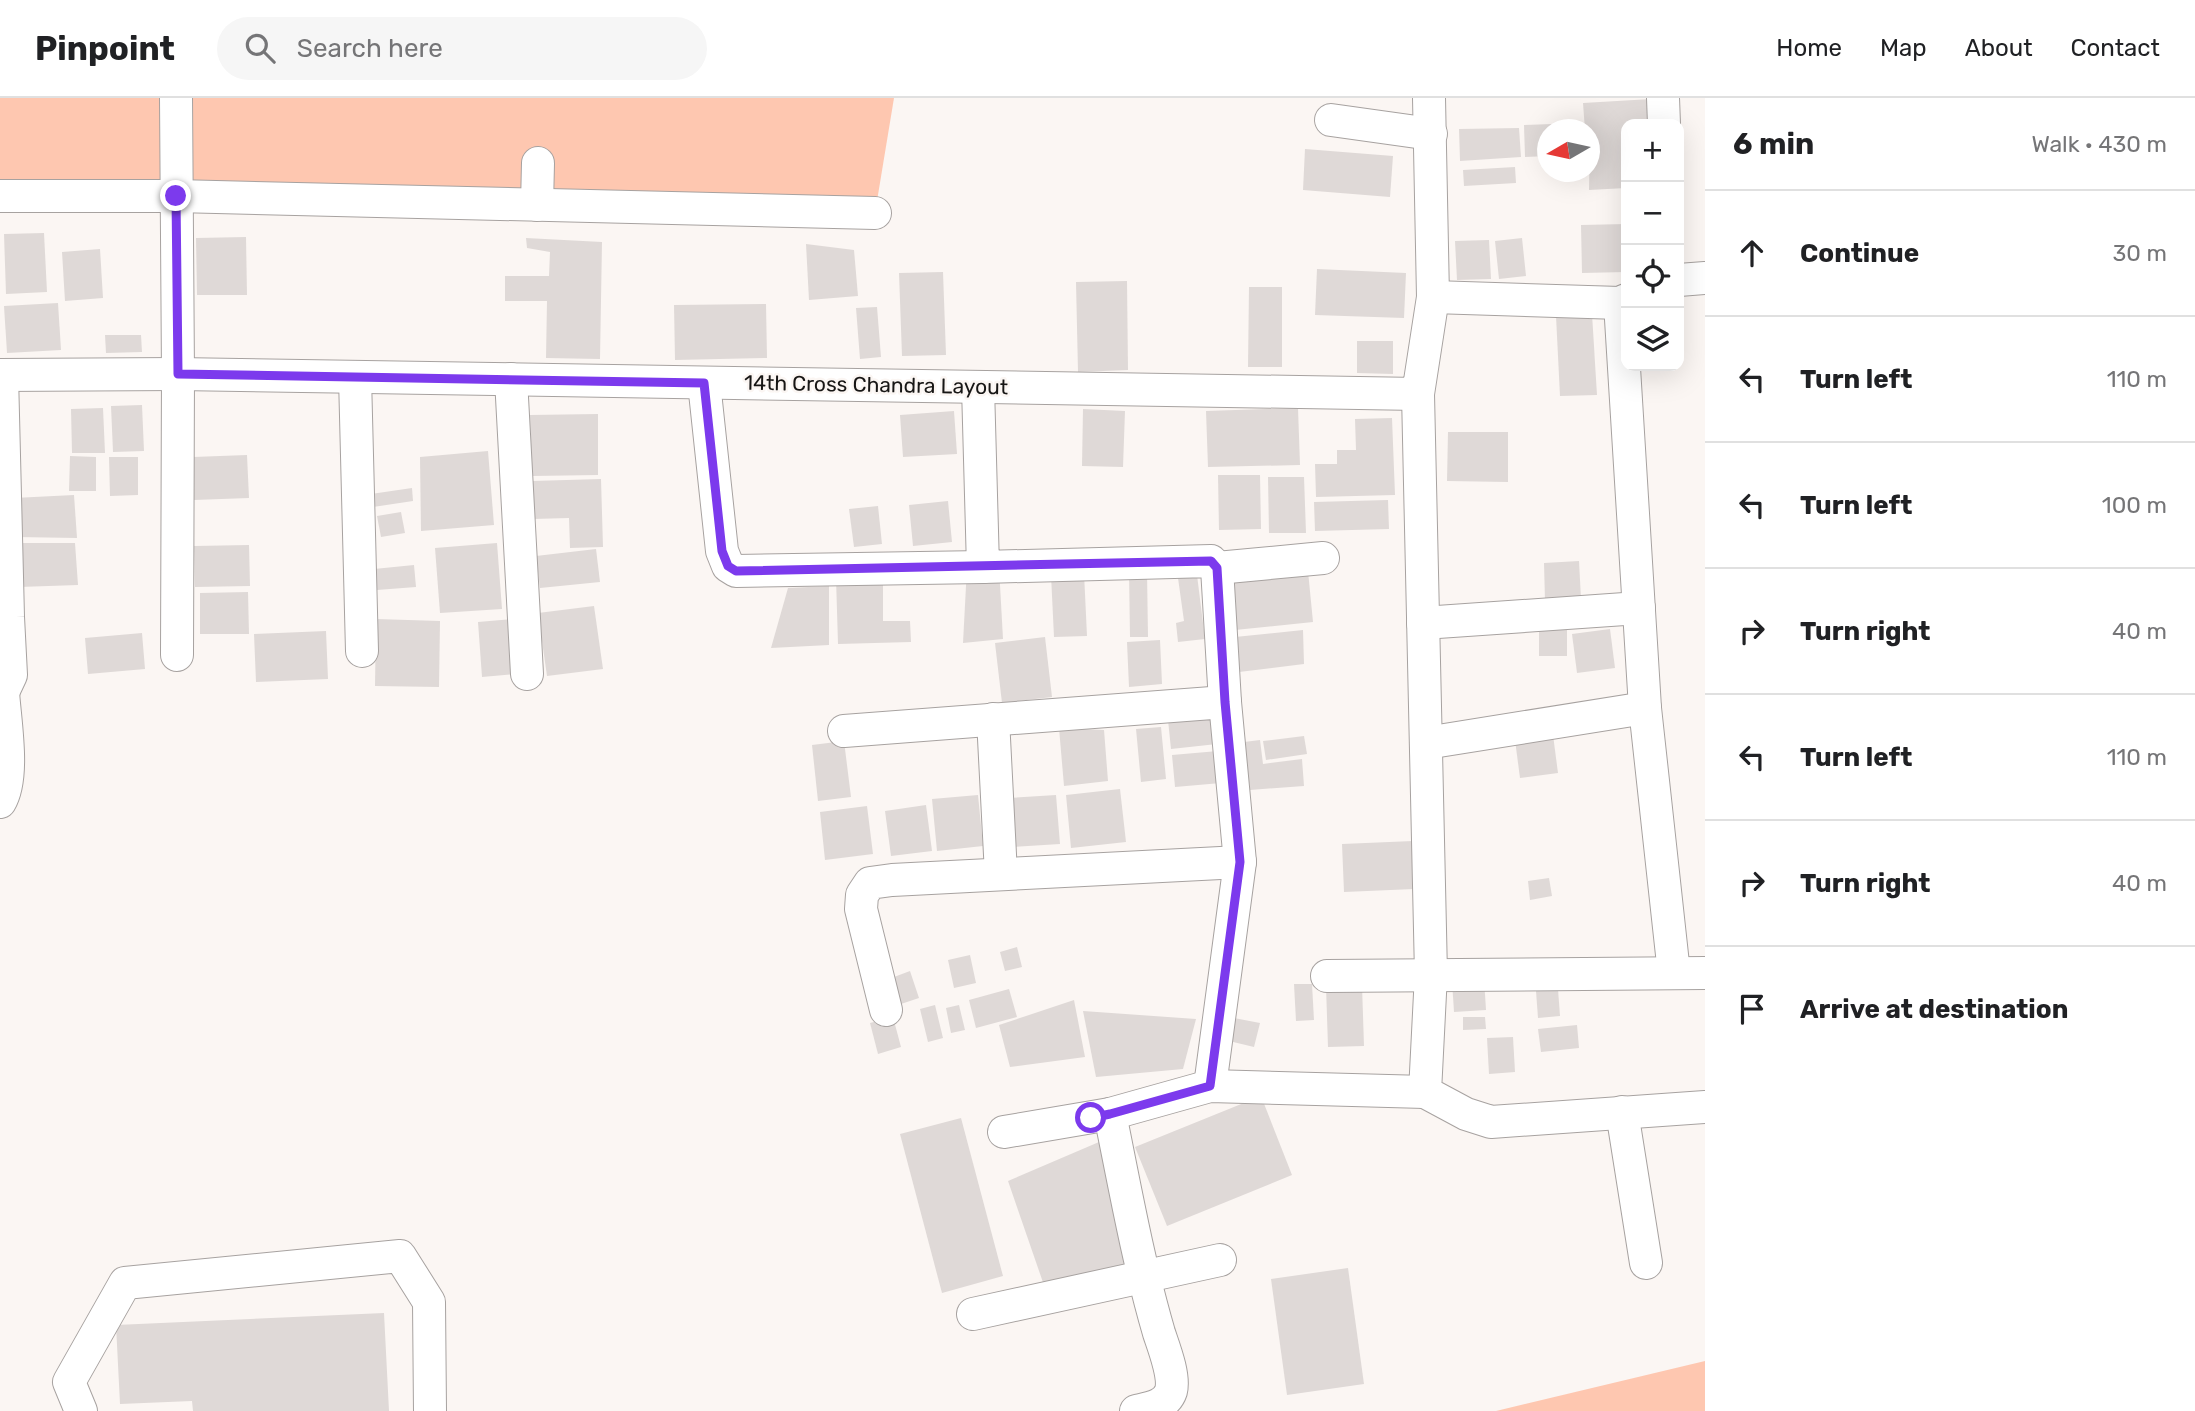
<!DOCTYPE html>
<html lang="en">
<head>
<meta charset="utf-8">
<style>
	body { margin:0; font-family:Rubik,sans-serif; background:#f6f6f6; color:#202124 }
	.controls { position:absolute; right:21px; top:21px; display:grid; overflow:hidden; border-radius:14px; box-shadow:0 7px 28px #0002 }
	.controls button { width:63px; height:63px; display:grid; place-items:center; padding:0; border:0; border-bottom:2px solid #e0e0e0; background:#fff; color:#202124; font:35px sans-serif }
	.compass { position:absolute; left:1537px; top:21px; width:63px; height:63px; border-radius:50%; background:#fff; box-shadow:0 7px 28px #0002; rotate:261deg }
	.stop { position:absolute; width:21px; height:21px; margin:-16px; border:5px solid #7c3aed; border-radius:50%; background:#fff }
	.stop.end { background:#7c3aed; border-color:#fff; box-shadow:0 2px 7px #0008 }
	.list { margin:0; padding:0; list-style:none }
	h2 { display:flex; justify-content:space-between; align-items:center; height:91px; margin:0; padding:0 28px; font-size:30px }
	h2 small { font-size:23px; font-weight:400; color:#757577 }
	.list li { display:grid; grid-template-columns:46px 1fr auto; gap:21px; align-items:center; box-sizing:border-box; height:126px; padding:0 28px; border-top:2px solid #e0e0e0 }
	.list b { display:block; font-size:26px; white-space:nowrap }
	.list em { font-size:23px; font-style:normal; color:#757577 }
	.icon { flex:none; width:38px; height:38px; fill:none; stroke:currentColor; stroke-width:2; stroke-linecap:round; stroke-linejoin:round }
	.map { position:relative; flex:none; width:1705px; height:1313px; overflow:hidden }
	header { display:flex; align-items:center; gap:42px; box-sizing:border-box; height:98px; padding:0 35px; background:#fff; border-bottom:2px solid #e0e0e0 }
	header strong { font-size:33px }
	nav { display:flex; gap:38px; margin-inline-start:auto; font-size:24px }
	.search { width:490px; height:63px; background:#f6f6f6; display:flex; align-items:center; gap:18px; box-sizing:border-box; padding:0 24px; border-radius:38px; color:#757577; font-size:26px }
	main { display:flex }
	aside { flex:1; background:#fff }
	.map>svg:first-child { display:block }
	.green { fill:#fec7b0 }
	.building { fill:#dfd9d7 }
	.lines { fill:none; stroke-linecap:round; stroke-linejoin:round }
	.minor-casing { stroke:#a7a2a0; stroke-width:34 }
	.minor { stroke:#fff; stroke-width:32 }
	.route { stroke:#7c3aed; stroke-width:9 }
	.labels { text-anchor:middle; stroke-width:5; stroke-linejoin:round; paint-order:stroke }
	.street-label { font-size:21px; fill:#171615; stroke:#fbf6f3 }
</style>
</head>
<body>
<header>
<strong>Pinpoint</strong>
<div class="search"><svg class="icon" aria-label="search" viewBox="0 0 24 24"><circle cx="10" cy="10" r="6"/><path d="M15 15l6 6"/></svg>Search here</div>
<nav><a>Home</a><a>Map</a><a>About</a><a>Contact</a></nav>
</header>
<main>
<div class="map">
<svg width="1705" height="1313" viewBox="0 0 1705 1313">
	<rect width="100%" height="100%" fill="#fbf6f3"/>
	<!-- green -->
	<g class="green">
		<polygon points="0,0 894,0 875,115 0,98"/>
		<polygon points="1705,1263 1705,1313 1496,1313"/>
	</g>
	<!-- building -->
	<g class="building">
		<polygon points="1651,1 1652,26 1626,26 1626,90 1589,92 1590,32 1585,32 1583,5"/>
		<polygon points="1581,25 1581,32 1548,32 1548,58 1525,59 1524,27"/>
		<polygon points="1519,30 1521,59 1460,63 1459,31"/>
		<polygon points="1305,51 1393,58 1390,99 1303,92"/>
		<polygon points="1515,69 1516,85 1464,88 1463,72"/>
		<polygon points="1626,126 1626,174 1582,175 1581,127"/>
		<polygon points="44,135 47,194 6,196 4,136"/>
		<polygon points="246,139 247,197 197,197 196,140"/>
		<polygon points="526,140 602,144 600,261 546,260 547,203 505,203 505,178 549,178 550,154 527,150"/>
		<polygon points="1522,140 1526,178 1499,181 1495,143"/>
		<polygon points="1489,142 1491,181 1457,182 1455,143"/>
		<polygon points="806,146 854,152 858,198 809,202"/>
		<polygon points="100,151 103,200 65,203 62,154"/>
		<polygon points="1317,171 1406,175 1404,220 1315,217"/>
		<polygon points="943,174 946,257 902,258 899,175"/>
		<polygon points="1127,183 1128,272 1078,274 1076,184"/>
		<polygon points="1249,189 1282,189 1282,269 1248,269"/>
		<polygon points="58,205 61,252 7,255 4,208"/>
		<polygon points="766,206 767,260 675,262 674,207"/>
		<polygon points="877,209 881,259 860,261 856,210"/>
		<polygon points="1592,216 1597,297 1560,298 1556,218"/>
		<polygon points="105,237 141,237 142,254 106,255"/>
		<polygon points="1357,243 1393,243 1393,276 1357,275"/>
		<polygon points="142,307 144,353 113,354 111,308"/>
		<polygon points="103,310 105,355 72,355 71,311"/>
		<polygon points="1298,310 1300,367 1208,369 1206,313"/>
		<polygon points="1083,311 1125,313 1123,369 1082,368"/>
		<polygon points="954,313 957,356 903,359 900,317"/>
		<polygon points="598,316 598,377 532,378 530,317"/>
		<polygon points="1392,320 1395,397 1316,399 1315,366 1337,366 1337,352 1356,352 1355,321"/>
		<polygon points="1448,334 1508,334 1508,384 1447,383"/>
		<polygon points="488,353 494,427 421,433 420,359"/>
		<polygon points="247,357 249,400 194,402 193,359"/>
		<polygon points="70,358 96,359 96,393 69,393"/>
		<polygon points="109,359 138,359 138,397 110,398"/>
		<polygon points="1218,377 1260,377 1261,431 1219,432"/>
		<polygon points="1268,379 1304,379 1306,435 1269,435"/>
		<polygon points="601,381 603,449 570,450 569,420 533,421 532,383"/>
		<polygon points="412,390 413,403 373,409 371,396"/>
		<polygon points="74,397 77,440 16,439 14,400"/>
		<polygon points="1388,402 1389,431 1315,433 1314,404"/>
		<polygon points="948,403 952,444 913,448 909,407"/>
		<polygon points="878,408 882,446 854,449 849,411"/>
		<polygon points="401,414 405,435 381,439 377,418"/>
		<polygon points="16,445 75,445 78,487 19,489"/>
		<polygon points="497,445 502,511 440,515 435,450"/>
		<polygon points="249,447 250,488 195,489 194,448"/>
		<polygon points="596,451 600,484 540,490 536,458"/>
		<polygon points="1579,463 1581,501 1545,503 1544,465"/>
		<polygon points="414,467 416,489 377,492 374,471"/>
		<polygon points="967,469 999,469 1003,541 963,545"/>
		<polygon points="1129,473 1147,473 1148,539 1130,539"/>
		<polygon points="1308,473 1313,524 1235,532 1232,474"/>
		<polygon points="1084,475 1087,538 1054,539 1051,477"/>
		<polygon points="1197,477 1205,541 1178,544 1176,525 1184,523 1178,480"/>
		<polygon points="883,478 883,523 910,523 911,544 838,546 836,480"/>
		<polygon points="829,488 829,547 771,550 788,490"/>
		<polygon points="248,494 249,536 200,536 200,495"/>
		<polygon points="594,508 603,571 547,578 538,515"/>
		<polygon points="376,521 440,523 439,589 375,588"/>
		<polygon points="512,521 516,576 482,579 478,524"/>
		<rect x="1539" y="523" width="28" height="35"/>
		<polygon points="1610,531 1615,570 1577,575 1572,536"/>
		<polygon points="1303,532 1304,566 1239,574 1235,539"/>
		<polygon points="326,533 328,581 256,584 254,536"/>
		<polygon points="142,535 145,571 88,576 85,540"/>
		<polygon points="1045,539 1052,599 1002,605 995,545"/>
		<polygon points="1160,542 1162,586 1129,589 1127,544"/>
		<polygon points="1214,617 1217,646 1171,651 1168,622"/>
		<polygon points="1161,629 1166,681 1141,684 1136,631"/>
		<polygon points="1059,630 1104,632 1108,683 1064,688"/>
		<polygon points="1553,637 1558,675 1520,680 1515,642"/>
		<polygon points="1304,638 1307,656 1266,662 1263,643"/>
		<polygon points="1260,642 1263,666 1302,661 1304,688 1250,692 1244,644"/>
		<polygon points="844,643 851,699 818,703 812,647"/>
		<polygon points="1218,653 1221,685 1175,689 1172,657"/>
		<polygon points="1120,691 1126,744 1071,750 1066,697"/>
		<polygon points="978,697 983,748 937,753 932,701"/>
		<polygon points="1056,697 1060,746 1013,749 1008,700"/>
		<polygon points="926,707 932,753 891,758 885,713"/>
		<polygon points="867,708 873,756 825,762 820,714"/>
		<polygon points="1413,743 1414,791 1344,794 1342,746"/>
		<polygon points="1549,780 1552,798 1530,802 1528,783"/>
		<polygon points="1017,849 1022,869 1005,873 1000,854"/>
		<polygon points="970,857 976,885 954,890 948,862"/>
		<polygon points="910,873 919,900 895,908 886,882"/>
		<polygon points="1484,881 1486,912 1454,914 1452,883"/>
		<polygon points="1294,886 1312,886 1314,922 1296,923"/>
		<polygon points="1362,887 1364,948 1328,949 1326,888"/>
		<polygon points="1009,891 1017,919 976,930 969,902"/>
		<polygon points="1558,891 1560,918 1538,920 1536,893"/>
		<polygon points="1074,902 1085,959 1010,969 999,927"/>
		<polygon points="935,907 943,940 928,944 920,911"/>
		<polygon points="959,907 965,932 951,935 946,910"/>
		<polygon points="1083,913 1196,921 1183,971 1096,979"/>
		<polygon points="893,919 901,949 878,956 870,925"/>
		<polygon points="1463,919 1485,919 1486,931 1463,932"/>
		<polygon points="1234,920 1260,925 1254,949 1229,943"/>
		<polygon points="1577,927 1579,950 1541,954 1538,931"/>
		<polygon points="1513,939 1515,974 1489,976 1487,940"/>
		<polygon points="1261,998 1292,1077 1167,1128 1135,1049"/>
		<polygon points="961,1020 1003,1178 942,1195 900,1036"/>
		<polygon points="1099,1044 1139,1161 1047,1196 1008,1083"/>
		<polygon points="1348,1170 1364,1286 1287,1297 1271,1181"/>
		<polygon points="384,1215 389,1313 193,1313 192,1303 120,1306 116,1227"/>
	</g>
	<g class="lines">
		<defs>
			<g id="minor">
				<polyline points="176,0 178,276 177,557"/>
				<polyline points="1429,0 1433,199"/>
				<polyline points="1663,0 1664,26"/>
				<polyline points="1331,22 1431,36"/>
				<polyline points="0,98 176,98 875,115"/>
				<polyline points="537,107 538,65"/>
				<polyline points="1679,182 1705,180"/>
				<polyline points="1620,205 1645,610 1674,875"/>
				<polyline points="0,277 178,276 1418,296 1433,199 1620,205 1626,202"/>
				<polyline points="355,279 362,553"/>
				<polyline points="511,281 527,576"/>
				<polyline points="704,285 722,453 728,468 736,473 983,469"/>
				<polyline points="978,289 983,469 1211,463 1217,470 1225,604"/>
				<polyline points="1418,296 1431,876 1425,994 1466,1016 1491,1024 1705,1009"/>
				<polyline points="1217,470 1323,460"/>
				<polyline points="1423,525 1639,510"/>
				<polyline points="0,596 3,594 11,577 8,519 2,277"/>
				<polyline points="993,621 1001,776"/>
				<polyline points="844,633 1225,604 1240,764 1210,988"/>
				<polyline points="1426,645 1645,610"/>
				<path d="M 0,704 C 15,679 5,624 3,594"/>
				<polyline points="1327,878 1705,875"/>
				<polyline points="886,912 861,811 862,797 870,785 892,782 1240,764"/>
				<polyline points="1622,1014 1646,1165"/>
				<path d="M 1110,1016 C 1125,1090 1138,1163 1159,1235 C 1164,1250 1175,1278 1171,1293 C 1166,1308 1149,1310 1136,1313"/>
				<polyline points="1004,1034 1110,1016 1210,988 1425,994"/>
				<polyline points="973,1216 1220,1162"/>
				<polyline points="81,1313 69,1284 125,1185 400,1158 429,1204 430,1313"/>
			</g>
		</defs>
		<!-- minor casing -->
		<use href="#minor" class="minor-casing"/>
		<!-- minor -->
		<use href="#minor" class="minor"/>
	</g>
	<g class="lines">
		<!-- route -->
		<polyline class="route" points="176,98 178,276 704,285 722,453 728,468 736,473 1211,463 1217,470 1225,604 1240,764 1210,988 1110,1016 1091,1020"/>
	</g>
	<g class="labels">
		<!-- street labels -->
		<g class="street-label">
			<text transform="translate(876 287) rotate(1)" y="7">14th Cross Chandra Layout</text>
		</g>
	</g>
</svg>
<div class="controls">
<button>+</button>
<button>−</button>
<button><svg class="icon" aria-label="locate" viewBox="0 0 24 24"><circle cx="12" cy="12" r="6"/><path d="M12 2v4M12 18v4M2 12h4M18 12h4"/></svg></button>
<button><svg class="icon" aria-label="layers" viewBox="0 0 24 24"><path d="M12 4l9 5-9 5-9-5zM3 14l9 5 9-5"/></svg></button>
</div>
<svg class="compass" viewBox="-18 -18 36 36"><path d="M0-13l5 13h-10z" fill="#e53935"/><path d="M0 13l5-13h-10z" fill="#757577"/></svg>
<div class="stop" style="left:1091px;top:1020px"></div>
<div class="stop end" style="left:176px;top:98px"></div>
</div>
<aside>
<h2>6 min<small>Walk · 430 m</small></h2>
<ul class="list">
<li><svg class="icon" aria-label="ahead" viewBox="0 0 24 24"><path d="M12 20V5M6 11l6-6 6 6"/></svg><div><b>Continue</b></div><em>30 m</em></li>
<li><svg class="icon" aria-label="left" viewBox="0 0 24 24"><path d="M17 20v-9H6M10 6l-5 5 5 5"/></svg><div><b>Turn left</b></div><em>110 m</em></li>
<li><svg class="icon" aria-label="left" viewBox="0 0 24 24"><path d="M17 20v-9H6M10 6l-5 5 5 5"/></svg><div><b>Turn left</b></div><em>100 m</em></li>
<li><svg class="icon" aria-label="right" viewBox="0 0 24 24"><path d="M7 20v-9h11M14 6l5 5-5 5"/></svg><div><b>Turn right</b></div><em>40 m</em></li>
<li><svg class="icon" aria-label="left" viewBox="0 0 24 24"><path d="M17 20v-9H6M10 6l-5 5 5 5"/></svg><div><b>Turn left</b></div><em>110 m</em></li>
<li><svg class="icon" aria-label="right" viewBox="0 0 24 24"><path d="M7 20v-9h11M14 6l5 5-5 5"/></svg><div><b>Turn right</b></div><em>40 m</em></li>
<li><svg class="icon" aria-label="arrive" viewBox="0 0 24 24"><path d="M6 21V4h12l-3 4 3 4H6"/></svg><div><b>Arrive at destination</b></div></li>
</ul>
</aside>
</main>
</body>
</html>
